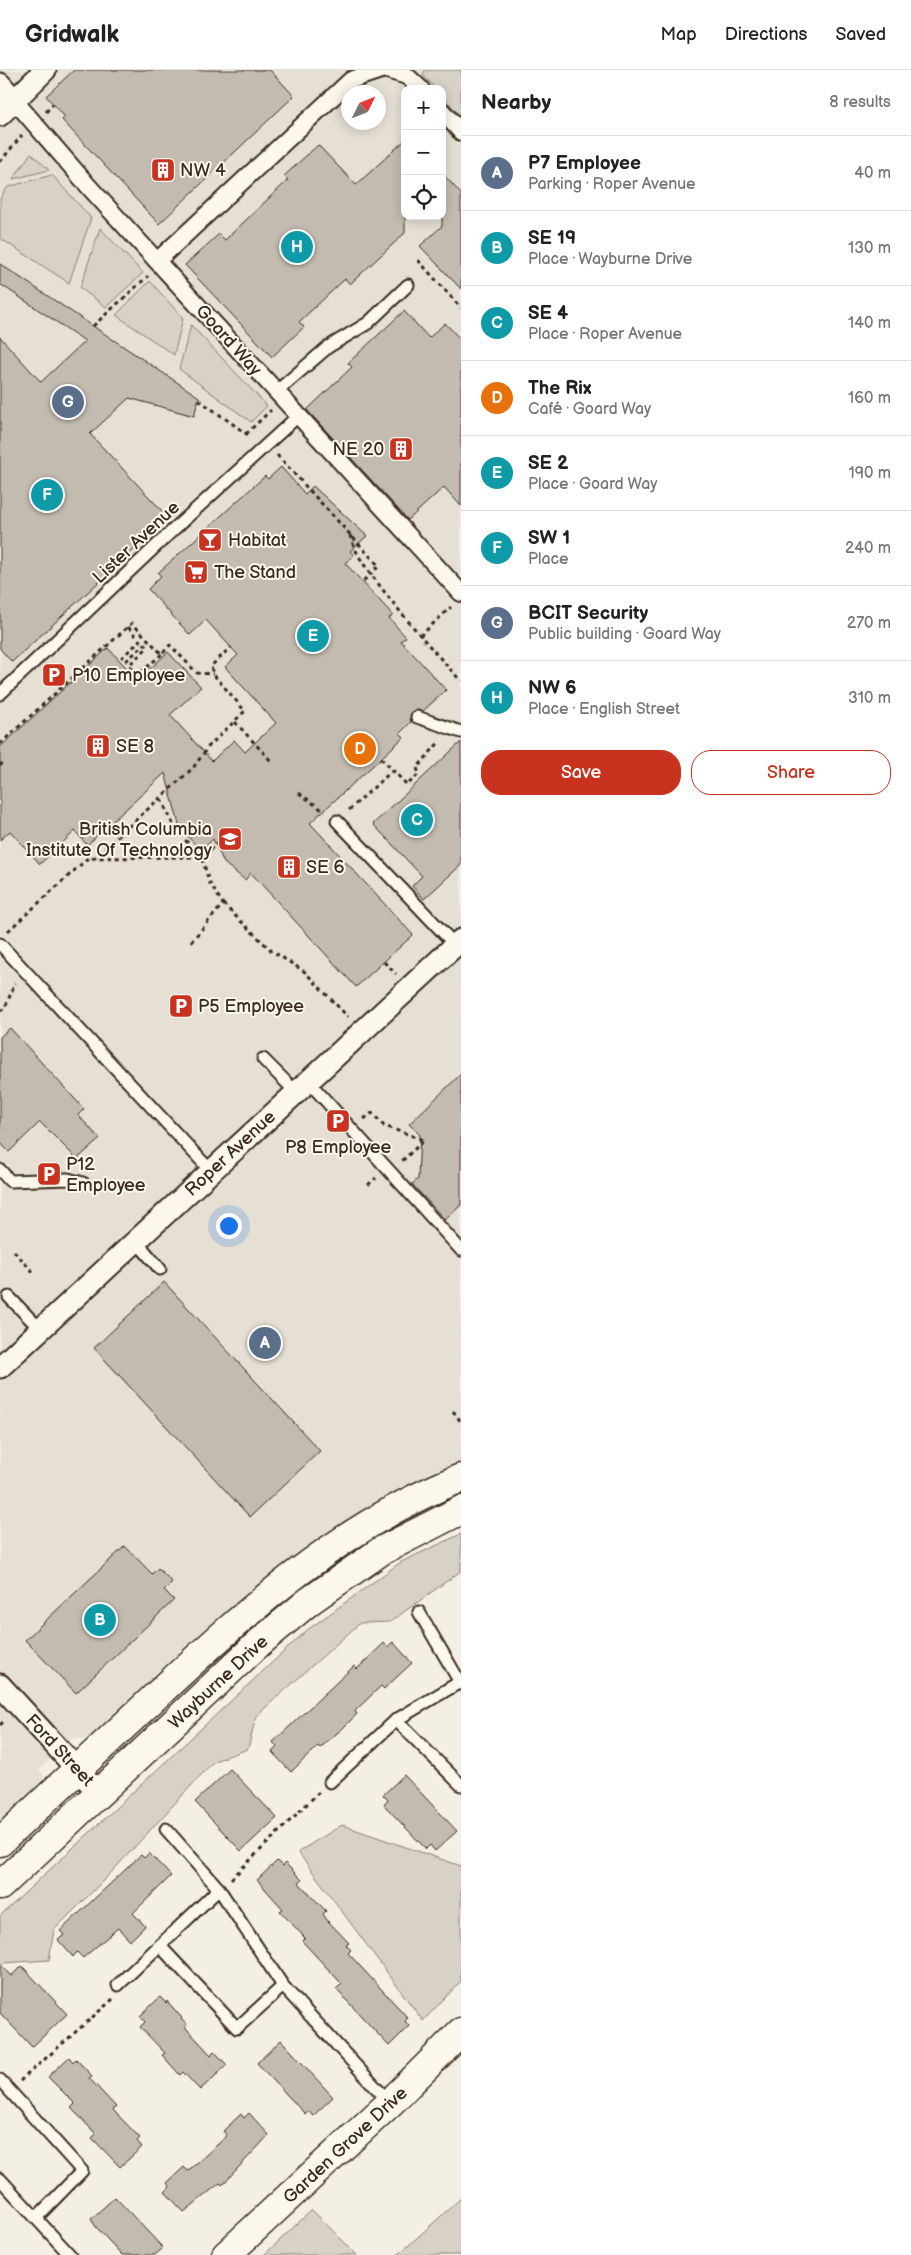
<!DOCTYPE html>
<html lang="en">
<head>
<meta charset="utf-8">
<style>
	body { margin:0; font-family:"Balsamiq Sans",sans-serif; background:#f2f2f2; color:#222 }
	.controls { position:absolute; right:15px; top:15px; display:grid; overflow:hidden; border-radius:10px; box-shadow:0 2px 12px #0003 }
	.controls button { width:45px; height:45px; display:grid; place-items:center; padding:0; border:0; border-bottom:1px solid #e0e0e0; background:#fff; color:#222; font:25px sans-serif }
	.compass { position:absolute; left:341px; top:15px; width:45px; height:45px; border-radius:50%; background:#fff; box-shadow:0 2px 12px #0003; rotate:47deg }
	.you { position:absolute; left:228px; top:1155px; width:18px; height:18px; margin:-12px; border:4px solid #fff; border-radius:50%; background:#1a73e8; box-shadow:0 0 0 8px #1a73e833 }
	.badge { display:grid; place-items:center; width:32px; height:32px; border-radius:50%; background:#c8321e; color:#fff; font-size:16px; font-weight:700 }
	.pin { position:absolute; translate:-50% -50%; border:2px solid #fff; box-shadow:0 1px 5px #0006 }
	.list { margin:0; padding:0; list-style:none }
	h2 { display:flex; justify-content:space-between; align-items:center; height:65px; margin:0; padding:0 20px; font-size:21px }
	h2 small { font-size:16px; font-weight:400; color:#767676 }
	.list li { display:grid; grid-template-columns:32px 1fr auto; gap:15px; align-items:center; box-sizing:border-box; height:75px; padding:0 20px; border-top:1px solid #e0e0e0 }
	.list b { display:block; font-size:19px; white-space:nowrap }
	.list p { margin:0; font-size:16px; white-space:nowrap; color:#767676 }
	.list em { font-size:16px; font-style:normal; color:#767676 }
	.actions { display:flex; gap:10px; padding:15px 20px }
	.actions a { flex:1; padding:11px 0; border:1px solid #c8321e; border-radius:20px; text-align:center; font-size:18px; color:#c8321e }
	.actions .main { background:#c8321e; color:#fff }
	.icon { flex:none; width:28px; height:28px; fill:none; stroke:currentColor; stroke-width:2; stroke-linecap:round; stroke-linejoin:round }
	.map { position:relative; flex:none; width:461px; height:2185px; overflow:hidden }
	header { display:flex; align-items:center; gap:30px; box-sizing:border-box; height:70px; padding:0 25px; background:#fff; border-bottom:1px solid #e0e0e0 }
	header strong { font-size:24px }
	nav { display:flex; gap:28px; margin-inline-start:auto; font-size:18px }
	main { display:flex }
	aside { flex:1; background:#fff }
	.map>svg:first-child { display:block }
	.built { fill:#e5dfd4; fill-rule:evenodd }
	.green { fill:#d8d1c6; stroke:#8a7e72 }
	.building { fill:#c3bbb0; stroke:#3b2a1e }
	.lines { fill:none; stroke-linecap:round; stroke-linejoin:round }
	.service-casing { stroke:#3b2a1e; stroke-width:15 }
	.pedestrian-casing { stroke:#3b2a1e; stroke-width:20 }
	.minor-casing { stroke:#3b2a1e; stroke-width:25 }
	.tertiary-casing { stroke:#3b2a1e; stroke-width:31 }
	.path { stroke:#3b2a1e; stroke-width:3; stroke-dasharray:4 4; stroke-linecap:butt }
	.service { stroke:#fbf7ec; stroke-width:11 }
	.pedestrian { stroke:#fbf7ec; stroke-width:16 }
	.minor { stroke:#fbf7ec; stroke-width:21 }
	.tertiary { stroke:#fbf7ec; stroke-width:28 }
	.labels { text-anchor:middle; stroke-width:4; stroke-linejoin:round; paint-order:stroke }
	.poi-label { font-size:18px; fill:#3b2a1e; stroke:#fbf7ec; text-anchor:start }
	.street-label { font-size:18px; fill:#3b2a1e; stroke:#fbf7ec }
</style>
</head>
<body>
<header>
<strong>Gridwalk</strong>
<nav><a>Map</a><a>Directions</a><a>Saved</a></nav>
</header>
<main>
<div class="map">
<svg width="461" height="2185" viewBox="0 0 461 2185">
	<rect width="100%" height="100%" fill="#f3efe4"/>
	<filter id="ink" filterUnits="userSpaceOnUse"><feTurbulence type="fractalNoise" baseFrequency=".02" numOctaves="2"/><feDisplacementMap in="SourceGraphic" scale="10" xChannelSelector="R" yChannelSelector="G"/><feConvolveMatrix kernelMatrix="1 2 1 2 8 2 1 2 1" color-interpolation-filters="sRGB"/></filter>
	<g filter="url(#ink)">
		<!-- built -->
		<path class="built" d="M 0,0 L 461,0 L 461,1392 L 384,1426 L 285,1493 L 250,1521 L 97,1665 L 86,1669 L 73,1668 L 39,1700 L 43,1705 L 41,1717 L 0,1755 ZM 405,19 L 442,19 L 442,146 L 405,146 ZM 348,22 L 378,22 L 378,52 L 348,52 Z"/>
		<!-- green -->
		<g class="green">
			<polygon points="425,0 461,0 461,46 442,26 442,19 436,19 423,5"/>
			<polygon points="31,83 49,100 13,109"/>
			<polygon points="52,105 91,148 69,213 0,168 0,128 8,117"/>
			<polygon points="100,158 143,203 106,237 80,218"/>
			<polygon points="150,211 183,248 174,285 116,245"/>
			<polygon points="191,255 267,336 251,352 179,299"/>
			<polygon points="461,1464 461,1501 390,1552 360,1553 256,1646 248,1679 214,1691 107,1807 54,1860 49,1890 3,1893 0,1896 0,1846 306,1561 401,1492"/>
			<polygon points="342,1755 461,1796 461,1911 423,1951 298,1782"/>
			<polygon points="461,2128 461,2185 398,2185"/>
			<polygon points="312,2140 357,2185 264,2185"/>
		</g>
		<!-- building -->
		<g class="building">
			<polygon points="74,0 270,0 294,26 159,154 62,50 65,47 46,26"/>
			<polygon points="405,70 405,163 350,214 345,209 299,252 304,257 272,287 185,195 219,164 225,170 288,110 284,106 318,75 356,115"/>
			<polygon points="442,103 461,124 461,219 420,176 442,156"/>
			<polygon points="0,194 199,327 194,346 129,328 90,364 165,444 147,461 150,465 12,592 0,579 0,267 41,312 85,271 0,214"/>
			<polygon points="404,241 429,268 445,253 461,270 461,436 444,417 408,450 307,340 352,297 348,293"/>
			<polygon points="281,397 305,424 313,416 367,466 350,481 354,485 345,493 393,545 389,548 406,567 401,571 446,620 423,641 416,640 412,642 410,648 411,652 400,663 404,667 310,753 413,865 356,917 251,803 245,810 224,793 213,769 201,781 180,758 165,703 87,775 75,761 40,794 10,761 0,770 0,677 108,578 138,610 168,582 201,617 170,645 212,691 234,670 245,682 276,653 225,597 238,585 206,550 190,565 148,519 161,506 158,503 265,406 268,409"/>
			<polygon points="461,672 461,795 424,829 412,816 422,806 373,754"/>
			<polygon points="10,958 84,1039 78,1045 100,1069 77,1089 40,1052 9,1082 0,1072 0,967"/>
			<polygon points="461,1004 461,1135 445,1150 412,1114 418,1109 420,1065 409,1054"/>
			<polygon points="164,1212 320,1381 250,1447 94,1278"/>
			<polygon points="125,1476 152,1504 158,1498 172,1512 164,1520 174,1530 76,1623 25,1570"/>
			<polygon points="393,1572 412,1593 384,1619 381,1616 355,1641 357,1644 343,1658 320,1678 318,1676 291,1702 272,1682 277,1677 273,1672 354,1596 357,1599 384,1573 387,1577"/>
			<polygon points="230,1699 277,1748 241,1781 195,1732"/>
			<polygon points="404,1705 457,1761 435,1781 430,1775 426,1779 384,1735 388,1730 383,1725"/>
			<polygon points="149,1783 171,1806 133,1843 145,1856 130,1871 118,1858 83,1888 77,1882 73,1887 58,1870 64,1865 60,1861 141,1785 144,1788"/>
			<polygon points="277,1791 282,1796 285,1793 302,1810 299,1813 326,1841 323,1844 327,1850 349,1873 346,1875 351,1880 348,1883 408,1948 405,1951 409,1956 389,1976 336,1919 342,1914 302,1871 305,1868 280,1841 283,1839 257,1810"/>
			<polygon points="0,1894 11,1906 22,1896 67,1944 32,1977 0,1943"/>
			<polygon points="160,1927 166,1933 167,1931 182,1948 181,1949 187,1955 185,1957 211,1985 214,1981 227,1995 200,2020 183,2002 180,2005 162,1985 165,1983 140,1957 145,1952 140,1946"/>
			<polygon points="281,1970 333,2027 313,2046 308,2041 305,2044 257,1993"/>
			<polygon points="69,1987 73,1992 76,1989 92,2006 89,2008 116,2037 113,2040 140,2068 137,2071 142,2077 120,2097 92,2068 96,2064 71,2038 75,2034 48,2007"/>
			<polygon points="249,2043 269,2065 222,2115 220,2113 184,2142 165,2122 170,2117 167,2113 184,2097 188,2101 227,2066 223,2061 241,2044 244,2048"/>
			<polygon points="115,2127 163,2178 155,2185 122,2185 96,2157 91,2149"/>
		</g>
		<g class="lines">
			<defs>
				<g id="service">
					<polyline points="276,322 328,277 368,253 408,215"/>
					<polyline points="0,624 173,460 298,346"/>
					<polyline points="417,647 461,662"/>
					<polyline points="337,751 455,875"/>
					<polyline points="0,874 211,1101"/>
					<polyline points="263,989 296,1022"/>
					<polyline points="308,1011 461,1180"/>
					<polyline points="0,1100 10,1111 68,1109 83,1113"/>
					<polyline points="136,1171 160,1199"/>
					<polyline points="9,1227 40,1259"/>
					<polyline points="419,1542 461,1614"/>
					<polyline points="396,1650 461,1715"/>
					<polyline points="330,1712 396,1650 460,1612"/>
					<polyline points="166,1759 219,1819 283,1916 390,2033"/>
					<polyline points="160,1876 237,1958 283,1916"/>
					<polyline points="118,1915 219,1819"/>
					<polyline points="0,2010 82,2101 36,2148"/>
					<polyline points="0,2109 70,2185"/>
				</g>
				<g id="pedestrian">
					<polyline points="387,0 407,6 421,19"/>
					<polyline points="14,30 90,118 461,523"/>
					<polyline points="442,41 461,62"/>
					<polyline points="157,191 351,10 381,0"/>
				</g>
				<g id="minor">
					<polyline points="0,14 14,30"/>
					<polyline points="0,45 45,0"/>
					<polyline points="0,1297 461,870"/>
					<polyline points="0,1615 99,1723"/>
				</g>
				<g id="tertiary">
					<path d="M 0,1772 C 52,1723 105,1674 158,1624 C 249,1539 343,1454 461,1408"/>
					<polyline points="0,1816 259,1573 308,1532 381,1481 461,1440"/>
					<polyline points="226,2185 390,2033 461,1962"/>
				</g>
			</defs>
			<!-- service casing -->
			<use href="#service" class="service-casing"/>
			<!-- pedestrian casing -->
			<use href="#pedestrian" class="pedestrian-casing"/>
			<!-- minor casing -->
			<use href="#minor" class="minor-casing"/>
			<!-- tertiary casing -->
			<use href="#tertiary" class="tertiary-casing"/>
			<!-- path -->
			<g class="path">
				<polyline points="46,42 53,34"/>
				<polyline points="0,92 22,65"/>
				<polyline points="418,190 461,238"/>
				<polyline points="93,256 148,206"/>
				<polyline points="199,330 251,367"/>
				<polyline points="246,364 271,340"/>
				<polyline points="277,385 379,496 362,512"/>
				<path d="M 350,465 C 356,488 373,506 386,524 C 410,554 435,583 461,611"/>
				<polyline points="128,557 140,571 122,587 126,591 145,574 147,578 129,595 138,605 162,584"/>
				<polyline points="420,566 451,537"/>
				<polyline points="235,652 272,692"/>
				<polyline points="0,674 132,553 162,584 170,575 197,603 213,604"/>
				<polyline points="381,688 407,715 419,704 417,698 440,671"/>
				<polyline points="0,696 3,692"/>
				<polyline points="299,723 325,742"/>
				<polyline points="161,729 176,760 201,787"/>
				<polyline points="349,740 393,700"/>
				<polyline points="93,789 193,698 209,676 245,641 213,604 211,596 231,577"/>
				<polyline points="223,834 272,881 305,902 348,947"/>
				<polyline points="8,861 88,788 202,787"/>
				<polyline points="191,872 223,834 209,812 202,787 221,770"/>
				<polyline points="384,892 396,904"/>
				<polyline points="0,941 5,938 15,913"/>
				<polyline points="364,1049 372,1043 384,1056 424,1070 401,1092"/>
				<polyline points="368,1115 376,1108"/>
				<polyline points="14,1181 35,1204"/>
				<polyline points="453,1341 461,1352"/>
				<polyline points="0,1655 5,1650"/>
				<polyline points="231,1809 319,1722"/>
				<polyline points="20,2011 113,1929"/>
			</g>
			<!-- service -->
			<use href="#service" class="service"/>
			<!-- pedestrian -->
			<use href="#pedestrian" class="pedestrian"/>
			<!-- minor -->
			<use href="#minor" class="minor"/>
			<!-- tertiary -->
			<use href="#tertiary" class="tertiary"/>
		</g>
	</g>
	<!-- icons -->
	<defs>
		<symbol id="building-square" viewBox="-11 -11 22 22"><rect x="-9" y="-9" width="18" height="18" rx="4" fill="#c8321e" stroke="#fbf7ec"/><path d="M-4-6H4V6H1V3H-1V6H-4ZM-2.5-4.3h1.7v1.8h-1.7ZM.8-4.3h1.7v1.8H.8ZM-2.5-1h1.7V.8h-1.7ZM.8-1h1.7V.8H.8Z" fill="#fff"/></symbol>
		<symbol id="bar-square" viewBox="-11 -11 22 22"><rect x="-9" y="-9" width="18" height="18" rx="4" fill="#c8321e" stroke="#fbf7ec"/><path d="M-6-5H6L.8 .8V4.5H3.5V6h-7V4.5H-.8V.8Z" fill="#fff"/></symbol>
		<symbol id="supermarket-square" viewBox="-11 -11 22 22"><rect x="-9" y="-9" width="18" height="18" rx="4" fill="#c8321e" stroke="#fbf7ec"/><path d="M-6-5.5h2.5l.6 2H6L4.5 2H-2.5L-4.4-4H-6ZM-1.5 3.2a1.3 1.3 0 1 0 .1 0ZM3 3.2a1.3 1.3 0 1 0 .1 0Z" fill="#fff"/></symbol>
		<symbol id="parking-square" viewBox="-11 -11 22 22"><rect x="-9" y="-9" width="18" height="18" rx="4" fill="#c8321e" stroke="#fbf7ec"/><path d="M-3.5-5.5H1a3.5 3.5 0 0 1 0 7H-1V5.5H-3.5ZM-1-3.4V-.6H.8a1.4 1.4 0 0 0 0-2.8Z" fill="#fff"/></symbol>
		<symbol id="university-square" viewBox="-11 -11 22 22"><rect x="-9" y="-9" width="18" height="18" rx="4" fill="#c8321e" stroke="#fbf7ec"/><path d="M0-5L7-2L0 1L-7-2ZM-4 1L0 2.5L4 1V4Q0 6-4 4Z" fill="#fff"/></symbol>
	</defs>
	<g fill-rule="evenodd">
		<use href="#building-square" x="149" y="86" width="28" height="28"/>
		<use href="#building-square" x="387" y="365" width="28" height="28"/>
		<use href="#bar-square" x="196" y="456" width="28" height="28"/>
		<use href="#supermarket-square" x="182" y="488" width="28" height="28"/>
		<use href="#parking-square" x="40" y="591" width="28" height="28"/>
		<use href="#building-square" x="84" y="662" width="28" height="28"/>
		<use href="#university-square" x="216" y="755" width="28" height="28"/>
		<use href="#building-square" x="275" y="783" width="28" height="28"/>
		<use href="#parking-square" x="167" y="922" width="28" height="28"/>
		<use href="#parking-square" x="324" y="1037" width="28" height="28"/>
		<use href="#parking-square" x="35" y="1090" width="28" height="28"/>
	</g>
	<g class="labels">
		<!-- poi labels -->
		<g class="poi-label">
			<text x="180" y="106">NW 4</text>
			<text x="384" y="385" text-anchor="end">NE 20</text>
			<text x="228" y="476">Habitat</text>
			<text x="214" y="508">The Stand</text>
			<text x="72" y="611">P10 Employee</text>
			<text x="116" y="682">SE 8</text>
			<text x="212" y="765" text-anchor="end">British Columbia<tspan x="212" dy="21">Institute Of Technology</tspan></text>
			<text x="306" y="803">SE 6</text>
			<text x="198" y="942">P5 Employee</text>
			<text x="338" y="1083" text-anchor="middle">P8 Employee</text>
			<text x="66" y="1100">P12<tspan x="66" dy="21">Employee</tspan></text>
		</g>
		<!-- street labels -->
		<g class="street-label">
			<text transform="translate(229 270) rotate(48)" y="6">Goard Way</text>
			<text transform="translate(136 472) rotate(-43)" y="6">Lister Avenue</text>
			<text transform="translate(230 1083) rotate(-43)" y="6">Roper Avenue</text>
			<text transform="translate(218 1612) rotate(-43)" y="6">Wayburne Drive</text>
			<text transform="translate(60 1680) rotate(47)" y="6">Ford Street</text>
			<text transform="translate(345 2075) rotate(-43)" y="6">Garden Grove Drive</text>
		</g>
	</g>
</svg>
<div class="controls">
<button>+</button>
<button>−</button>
<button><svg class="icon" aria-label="locate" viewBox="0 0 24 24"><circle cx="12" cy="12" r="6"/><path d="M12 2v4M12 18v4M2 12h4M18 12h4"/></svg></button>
</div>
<svg class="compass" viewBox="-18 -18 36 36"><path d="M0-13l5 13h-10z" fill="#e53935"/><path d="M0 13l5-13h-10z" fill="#767676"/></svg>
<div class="you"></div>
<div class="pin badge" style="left:265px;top:1273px;background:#5c6f8a">A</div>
<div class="pin badge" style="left:100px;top:1550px;background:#0f9aa8">B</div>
<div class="pin badge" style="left:417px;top:750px;background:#0f9aa8">C</div>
<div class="pin badge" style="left:360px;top:679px;background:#e8710a">D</div>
<div class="pin badge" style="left:313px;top:566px;background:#0f9aa8">E</div>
<div class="pin badge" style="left:47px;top:425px;background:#0f9aa8">F</div>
<div class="pin badge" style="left:68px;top:332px;background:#5c6f8a">G</div>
<div class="pin badge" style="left:297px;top:177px;background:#0f9aa8">H</div>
</div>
<aside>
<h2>Nearby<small>8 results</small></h2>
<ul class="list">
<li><span class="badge" style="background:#5c6f8a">A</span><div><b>P7 Employee</b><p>Parking · Roper Avenue</p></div><em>40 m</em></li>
<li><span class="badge" style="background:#0f9aa8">B</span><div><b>SE 19</b><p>Place · Wayburne Drive</p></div><em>130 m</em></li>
<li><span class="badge" style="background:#0f9aa8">C</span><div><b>SE 4</b><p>Place · Roper Avenue</p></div><em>140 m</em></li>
<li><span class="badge" style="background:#e8710a">D</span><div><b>The Rix</b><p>Café · Goard Way</p></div><em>160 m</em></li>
<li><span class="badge" style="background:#0f9aa8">E</span><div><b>SE 2</b><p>Place · Goard Way</p></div><em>190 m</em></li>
<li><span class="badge" style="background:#0f9aa8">F</span><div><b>SW 1</b><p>Place</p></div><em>240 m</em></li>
<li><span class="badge" style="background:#5c6f8a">G</span><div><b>BCIT Security</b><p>Public building · Goard Way</p></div><em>270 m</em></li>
<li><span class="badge" style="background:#0f9aa8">H</span><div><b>NW 6</b><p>Place · English Street</p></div><em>310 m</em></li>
</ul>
<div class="actions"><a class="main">Save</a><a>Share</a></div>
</aside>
</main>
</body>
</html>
